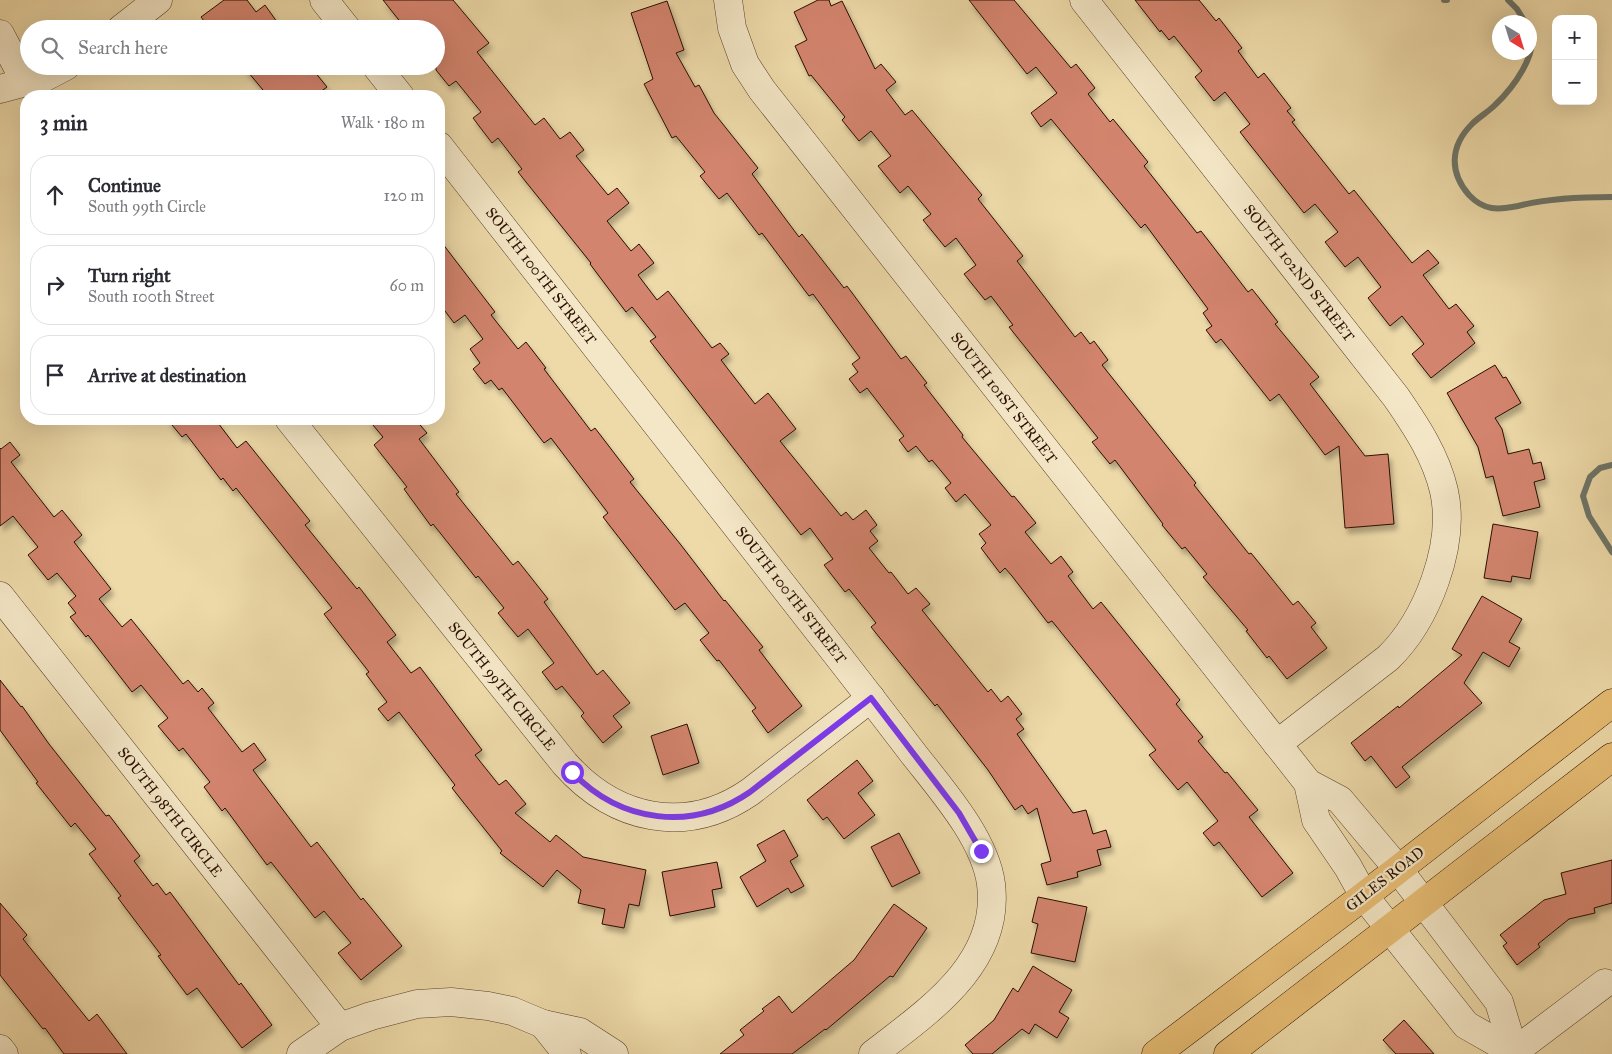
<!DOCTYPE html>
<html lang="en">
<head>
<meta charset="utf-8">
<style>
	body { margin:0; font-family:"IM FELL Great Primer",serif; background:#f2f2f3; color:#2b2b33 }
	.controls { position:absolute; right:15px; top:15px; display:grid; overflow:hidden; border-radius:10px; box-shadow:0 5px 20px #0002 }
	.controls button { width:45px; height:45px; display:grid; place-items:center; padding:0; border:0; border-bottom:1px solid #e1e1e2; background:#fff; color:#2b2b33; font:25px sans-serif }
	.compass { position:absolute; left:1492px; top:15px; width:45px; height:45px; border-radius:50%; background:#fff; box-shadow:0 5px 20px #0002; rotate:142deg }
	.stop { position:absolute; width:15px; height:15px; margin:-11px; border:4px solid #7c3aed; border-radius:50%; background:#fff }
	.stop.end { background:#7c3aed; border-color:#fff; box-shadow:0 1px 5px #0008 }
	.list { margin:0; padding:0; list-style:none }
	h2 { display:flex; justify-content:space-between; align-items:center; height:65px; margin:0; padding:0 20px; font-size:21px }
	h2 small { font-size:16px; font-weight:400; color:#7c7c81 }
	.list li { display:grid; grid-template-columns:32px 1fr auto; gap:15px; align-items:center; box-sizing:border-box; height:80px; margin:0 10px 10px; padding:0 10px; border:1px solid #e1e1e2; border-radius:20px }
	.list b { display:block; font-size:19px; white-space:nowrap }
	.list p { margin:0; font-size:16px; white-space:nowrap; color:#7c7c81 }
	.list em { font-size:16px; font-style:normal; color:#7c7c81 }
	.icon { flex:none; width:28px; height:28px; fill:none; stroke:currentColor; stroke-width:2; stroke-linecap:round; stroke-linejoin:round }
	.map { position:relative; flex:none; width:1612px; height:1054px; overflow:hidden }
	.search { position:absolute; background:#fff; box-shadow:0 5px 20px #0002; left:20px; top:20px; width:425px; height:55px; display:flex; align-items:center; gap:12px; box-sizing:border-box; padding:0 18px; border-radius:28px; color:#7c7c81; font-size:19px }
	.panel { position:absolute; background:#fff; box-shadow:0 5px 20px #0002; left:20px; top:90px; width:425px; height:335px; border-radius:20px }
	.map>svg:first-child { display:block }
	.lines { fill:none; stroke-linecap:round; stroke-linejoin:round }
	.stream { stroke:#6d7569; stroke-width:6 }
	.building { fill:#d3846e; stroke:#290e00; filter:url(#shadow) }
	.minor-casing { stroke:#5a412a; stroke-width:29 }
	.major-casing { stroke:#290e00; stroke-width:29 }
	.minor { stroke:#f4e7c7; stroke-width:28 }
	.major { stroke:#e7bd74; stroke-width:28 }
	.route { stroke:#7c3aed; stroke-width:6 }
	.labels { text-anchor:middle; stroke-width:4.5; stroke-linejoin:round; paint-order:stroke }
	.street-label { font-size:15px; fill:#290e00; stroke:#f4e7c7 }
</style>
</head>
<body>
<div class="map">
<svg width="1612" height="1054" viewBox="0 0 1612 1054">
	<defs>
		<filter id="shadow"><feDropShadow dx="3" dy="5.5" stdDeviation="2.5" flood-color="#0004"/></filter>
	</defs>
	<rect width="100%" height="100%" fill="#eedaa9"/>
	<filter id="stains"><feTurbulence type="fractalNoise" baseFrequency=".004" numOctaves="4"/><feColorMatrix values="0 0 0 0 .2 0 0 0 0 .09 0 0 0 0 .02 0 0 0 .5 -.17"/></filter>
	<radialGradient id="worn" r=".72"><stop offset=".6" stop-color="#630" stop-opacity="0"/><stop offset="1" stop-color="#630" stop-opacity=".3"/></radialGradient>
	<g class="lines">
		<!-- stream -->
		<g class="stream">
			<polyline points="1444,0 1447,0"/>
			<polyline points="1508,0 1517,9 1525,22"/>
			<path d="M 1530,29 C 1540,53 1512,89 1495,105 C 1488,112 1479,117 1472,124 C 1450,146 1449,172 1469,195 C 1484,211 1498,210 1518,206 C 1548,198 1581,197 1612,197"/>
			<polyline points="1612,465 1600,468 1590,477 1583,496 1589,516 1612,552"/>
		</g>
	</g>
	<!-- building -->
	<g class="building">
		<polygon points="224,0 247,0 256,12 265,5 282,29 210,29 201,17"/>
		<polygon points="383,0 453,0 489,43 477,52 535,125 544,118 560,139 570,132 584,150 576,156 608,195 617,188 629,203 607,221 631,251 639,244 654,263 638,275 657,300 668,291 712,348 720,343 729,354 721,360 755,404 768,393 796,429 780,441 841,516 846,512 853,520 866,510 877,525 870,531 878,541 869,548 889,573 891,572 908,594 916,588 930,604 922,610 988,692 991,689 1001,702 1008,696 1022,714 1016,719 1024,729 1017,734 1073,813 1086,810 1093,834 1106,830 1111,847 1097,850 1101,865 1077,872 1078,877 1047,885 1041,864 1051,861 1037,808 1028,814 1022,805 1015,810 988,770 937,704 935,706 871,627 876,623 849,589 845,592 824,565 833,559 810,528 801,535 650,341 656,337 632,307 626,312 590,264 591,263 518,172 522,169 498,138 492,143 473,118 481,112 456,81 449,86 436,70 436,29 406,29"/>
		<polygon points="818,0 829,0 831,6 842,1 875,69 881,64 896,82 886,90 905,115 912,110 982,195 978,199 1023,256 1017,261 1075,337 1081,332 1090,344 1094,341 1108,360 1102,365 1196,483 1194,485 1249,554 1251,553 1293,605 1298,601 1316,623 1311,627 1327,648 1287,679 1269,656 1267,658 1246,631 1248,630 1203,577 1207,574 1185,547 1182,549 1162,525 1163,524 1115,460 1110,464 1092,442 1098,438 1009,327 1013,325 991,296 985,300 964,274 976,265 956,238 945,247 923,220 931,214 908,186 900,193 878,166 891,156 871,131 859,141 842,120 845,117 811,75 809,76 795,46 807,40 794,12"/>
		<polygon points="969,0 1014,0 1071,68 1076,64 1095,88 1088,94 1110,122 1113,119 1148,162 1144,166 1197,233 1201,231 1248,292 1252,289 1278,322 1275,324 1319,377 1310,384 1365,456 1388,454 1394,524 1345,528 1339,446 1325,455 1279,394 1270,401 1221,339 1216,343 1206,330 1212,326 1203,313 1208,309 1145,224 1141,228 1051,119 1041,127 1031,113 1057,93 1036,67 1027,74"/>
		<polygon points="1135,0 1199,0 1216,21 1219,18 1242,48 1238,51 1258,78 1264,73 1291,108 1287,111 1295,120 1292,122 1349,194 1354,190 1412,263 1428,250 1439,263 1423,275 1449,309 1456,304 1474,326 1467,332 1475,343 1431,378 1412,354 1424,344 1402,316 1390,326 1368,298 1381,287 1358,257 1345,267 1325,242 1338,232 1315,204 1304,213 1240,132 1250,124 1225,92 1214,101 1195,77 1202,71 1174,36 1169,40 1161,30 1160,32"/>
		<polygon points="667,1 684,50 676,53 695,87 699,85 714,113 758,168 752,174 799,237 802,234 844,288 847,286 901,359 906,356 927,383 924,385 963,435 962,437 1012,497 1014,496 1036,523 1025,532 1051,564 1061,556 1073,572 1068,576 1093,609 1101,602 1180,700 1176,704 1203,737 1198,741 1225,773 1227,772 1258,810 1249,817 1293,873 1262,897 1219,842 1214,846 1203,833 1218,821 1187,782 1178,790 1149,755 1156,750 1052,621 1048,623 1012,576 1005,568 1000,573 981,548 986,543 979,534 991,525 965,494 956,502 945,488 951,483 932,460 929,462 916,446 908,452 899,440 904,436 867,388 860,393 849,379 858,372 852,364 860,358 813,294 809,296 762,233 759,235 727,193 719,199 700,176 705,172 676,136 672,138 644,84 653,79 631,13"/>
		<polygon points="243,66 310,66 327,87 315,96 268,96"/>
		<polygon points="439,239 495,312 491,315 518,349 526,342 546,368 544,369 591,431 595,428 634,479 630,482 681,545 724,601 725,600 763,647 759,650 802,706 768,733 752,711 756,708 719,660 717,661 700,640 709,633 685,603 675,610 603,517 608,513 551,438 544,443 502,388 499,390 491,380 485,384 473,369 480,363 470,349 483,339 465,315 454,323 439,303"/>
		<polygon points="1495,365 1503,378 1506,377 1521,403 1495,418 1502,429 1508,454 1529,449 1533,464 1541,462 1545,479 1534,482 1540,507 1503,516 1493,476 1486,478 1478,447 1447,393"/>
		<polygon points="167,419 215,419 237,448 246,441 310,521 305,525 357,589 359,587 396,635 387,642 411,673 420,667 482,750 475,755 499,785 506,780 526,804 515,813 550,842 556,835 583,857 646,870 639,906 629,904 624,928 602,924 605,909 578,903 581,890 557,870 543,887 500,853 502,851 452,788 455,785 399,712 388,721 378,709 387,702 366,674 369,672 324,614 332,608 236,488 233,491 223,478 221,480 186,434 182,437"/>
		<polygon points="368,419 415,419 427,433 419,439 459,492 456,494 513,565 518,561 548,599 544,602 597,675 603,670 630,703 613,716 622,727 603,743 581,716 584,713 562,686 556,690 542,672 554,663 528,629 518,637 498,613 504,608 478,576 476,578 433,524 431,526 404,489 407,487 374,445 383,437"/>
		<polygon points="10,442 20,455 11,462 32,489 54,517 62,510 82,535 74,542 111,589 99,599 122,627 131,619 183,684 188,680 198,692 202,688 214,703 208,708 242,752 254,743 266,760 253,770 311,847 317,842 361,900 363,898 402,946 361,980 338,953 351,943 324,911 315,918 271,862 267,865 225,808 222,811 204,787 210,782 183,748 179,751 158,726 168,718 141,685 132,692 88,635 86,637 70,617 76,613 68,603 76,596 57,573 48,580 28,555 38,547 13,516 0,526 0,448 1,449"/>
		<polygon points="1493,524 1538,532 1530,579 1512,576 1511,582 1484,578"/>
		<polygon points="1482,596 1522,619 1509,642 1520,648 1509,667 1483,652 1464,683 1482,703 1402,767 1410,777 1396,788 1371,756 1365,761 1351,743 1398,706 1399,708 1462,655 1452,649"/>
		<polygon points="0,680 21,707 22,706 49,744 106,816 109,815 140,856 134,861 153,886 157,883 166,895 170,892 239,985 241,983 272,1025 242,1048 197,988 187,995 158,956 161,955 118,898 121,896 89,854 96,849 75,823 71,827 36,783 38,782 0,730"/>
		<polygon points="687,724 699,763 663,775 651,736"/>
		<polygon points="857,760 873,781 858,793 875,815 844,839 827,817 823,820 807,800"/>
		<polygon points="784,830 798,856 790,861 804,886 791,893 788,888 757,907 740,877 766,861 757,845"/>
		<polygon points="899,833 920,873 892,887 871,847"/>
		<polygon points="1612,860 1612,903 1594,908 1595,913 1569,919 1538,944 1540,947 1517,965 1503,946 1507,943 1500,935 1544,900 1566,894 1561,873"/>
		<polygon points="717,862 722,888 712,890 715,907 670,916 662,872"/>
		<polygon points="1038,897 1087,907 1075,962 1031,953 1038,924 1032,922"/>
		<polygon points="0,903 27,935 23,939 89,1021 97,1014 127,1054 64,1054 45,1028 43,1029 0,975"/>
		<polygon points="894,904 927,928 893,977 890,976 826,1030 825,1029 792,1054 720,1054 744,1035 740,1030 764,1011 762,1009 779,996 792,1013 854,960"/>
		<polygon points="1033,966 1072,990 1059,1012 1069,1018 1057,1038 1035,1024 1029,1034 1022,1029 992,1054 973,1054 965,1045 994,1020 1013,988 1018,992"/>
		<polygon points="1404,1020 1434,1054 1396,1054 1383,1040"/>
	</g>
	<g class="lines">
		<defs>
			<g id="minor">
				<polyline points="324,0 347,29"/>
				<polyline points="728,0 732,28 745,64 762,90 1308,783 1340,800 1398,869 1499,1002 1514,1052"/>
				<path d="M 1084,0 L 1396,397 C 1416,426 1436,456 1444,491 C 1456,545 1427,620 1388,658 L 1277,744"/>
				<polyline points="121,29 158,0"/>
				<polyline points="0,34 26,83"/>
				<polyline points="376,66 400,96"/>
				<polyline points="0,89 45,77 66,66"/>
				<path d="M 439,146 C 568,310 696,474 824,638 C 854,676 883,714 912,752 C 940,788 985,838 991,884 C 1001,964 927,1012 873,1054"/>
				<path d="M 289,419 L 565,764 C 615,820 686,836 750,792 L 871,698"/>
				<polyline points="0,596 340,1027"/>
				<polyline points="1308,783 1316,820 1348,867 1364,896 1466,1025 1517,1054"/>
				<polyline points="543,1024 567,1054"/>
				<polyline points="0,1049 4,1054"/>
				<polyline points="301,1054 340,1027 371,1016 417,1004 451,1002 488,1006 512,1011 543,1024 580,1032 614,1054"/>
				<polyline points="1511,1054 1605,983"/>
			</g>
			<g id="major">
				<polyline points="1156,1054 1364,896 1612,703"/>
				<polyline points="1228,1054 1612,757"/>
			</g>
		</defs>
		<!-- minor casing -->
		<use href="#minor" class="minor-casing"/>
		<!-- major casing -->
		<use href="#major" class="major-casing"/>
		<!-- minor -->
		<use href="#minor" class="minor"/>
		<!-- major -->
		<use href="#major" class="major"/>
	</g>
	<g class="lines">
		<!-- route -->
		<path class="route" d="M 572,772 C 621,823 692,832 750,792 L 871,698 L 959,813 L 981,851"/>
	</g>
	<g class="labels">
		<!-- street labels -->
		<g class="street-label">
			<text transform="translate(1299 273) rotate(52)" y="5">SOUTH 102ND STREET</text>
			<text transform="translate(541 276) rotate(52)" y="5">SOUTH 100TH STREET</text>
			<text transform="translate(1004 398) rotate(52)" y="5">SOUTH 101ST STREET</text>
			<text transform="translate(791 595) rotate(52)" y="5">SOUTH 100TH STREET</text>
			<text transform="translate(502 686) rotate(51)" y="5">SOUTH 99TH CIRCLE</text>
			<text transform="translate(170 812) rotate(52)" y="5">SOUTH 98TH CIRCLE</text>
			<text transform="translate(1385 879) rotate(-38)" y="5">GILES ROAD</text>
		</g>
	</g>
	<rect width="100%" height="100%" filter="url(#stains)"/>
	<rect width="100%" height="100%" fill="url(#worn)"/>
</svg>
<div class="controls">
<button>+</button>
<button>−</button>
</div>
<svg class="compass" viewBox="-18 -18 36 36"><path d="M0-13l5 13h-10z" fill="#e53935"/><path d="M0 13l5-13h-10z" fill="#7c7c81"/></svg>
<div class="stop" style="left:572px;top:772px"></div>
<div class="stop end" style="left:981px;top:851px"></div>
<div class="search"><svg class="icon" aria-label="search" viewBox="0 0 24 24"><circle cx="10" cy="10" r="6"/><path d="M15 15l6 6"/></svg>Search here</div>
<section class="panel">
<h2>3 min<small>Walk · 180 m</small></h2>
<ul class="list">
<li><svg class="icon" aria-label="ahead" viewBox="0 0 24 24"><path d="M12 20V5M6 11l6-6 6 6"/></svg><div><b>Continue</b><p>South 99th Circle</p></div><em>120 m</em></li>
<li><svg class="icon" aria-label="right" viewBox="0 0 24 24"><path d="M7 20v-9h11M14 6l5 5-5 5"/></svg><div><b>Turn right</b><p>South 100th Street</p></div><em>60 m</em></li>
<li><svg class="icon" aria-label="arrive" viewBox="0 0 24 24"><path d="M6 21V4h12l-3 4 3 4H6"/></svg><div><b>Arrive at destination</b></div></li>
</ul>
</section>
</div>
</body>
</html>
